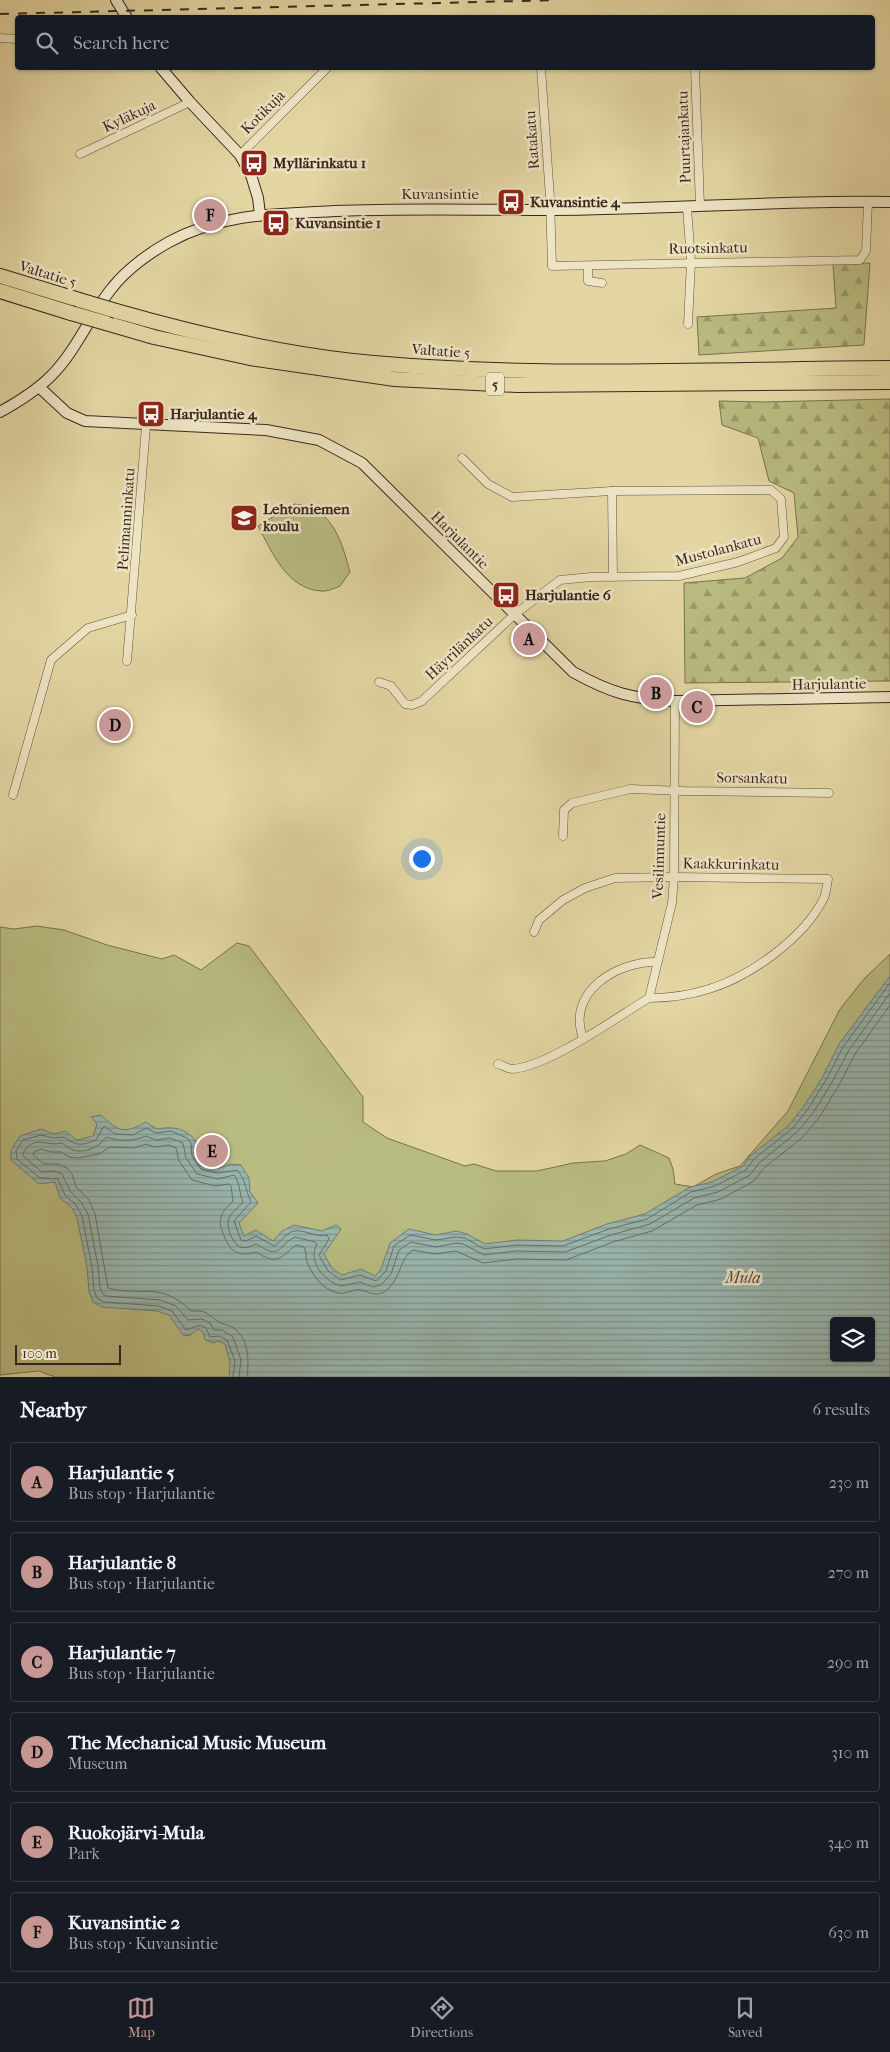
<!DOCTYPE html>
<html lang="en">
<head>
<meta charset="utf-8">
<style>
	body { margin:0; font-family:"IM FELL French Canon",serif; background:#20242c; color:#f1f3f6 }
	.controls { position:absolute; right:15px; bottom:15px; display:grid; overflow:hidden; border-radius:5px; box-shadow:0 1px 4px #0004 }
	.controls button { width:45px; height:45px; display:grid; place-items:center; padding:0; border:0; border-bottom:1px solid #363941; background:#171b24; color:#f1f3f6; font:25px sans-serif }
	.scale { position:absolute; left:15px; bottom:12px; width:106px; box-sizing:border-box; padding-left:5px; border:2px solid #38271f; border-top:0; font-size:14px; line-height:18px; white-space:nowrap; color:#38271f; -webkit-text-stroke:4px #ede4c3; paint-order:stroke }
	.you { position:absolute; left:421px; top:858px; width:18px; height:18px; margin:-12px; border:4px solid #fff; border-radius:50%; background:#1a73e8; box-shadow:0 0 0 8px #1a73e833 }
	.badge { display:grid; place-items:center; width:32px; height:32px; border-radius:50%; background:#c59692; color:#111; font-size:16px; font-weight:700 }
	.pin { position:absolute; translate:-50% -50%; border:2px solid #fff; box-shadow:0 1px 5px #0006 }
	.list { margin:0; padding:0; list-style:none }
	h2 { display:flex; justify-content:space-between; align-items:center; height:65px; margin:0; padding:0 20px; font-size:21px }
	h2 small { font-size:16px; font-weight:400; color:#9ea1a6 }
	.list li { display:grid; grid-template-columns:32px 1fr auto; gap:15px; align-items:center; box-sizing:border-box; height:80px; margin:0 10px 10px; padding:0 10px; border:1px solid #363941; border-radius:5px }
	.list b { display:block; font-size:19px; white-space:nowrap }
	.list p { margin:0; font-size:16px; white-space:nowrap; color:#9ea1a6 }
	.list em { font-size:16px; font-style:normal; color:#9ea1a6 }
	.icon { flex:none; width:28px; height:28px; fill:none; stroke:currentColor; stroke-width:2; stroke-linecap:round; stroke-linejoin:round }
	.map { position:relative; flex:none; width:890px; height:1377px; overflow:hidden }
	.search { position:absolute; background:#171b24; box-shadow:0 1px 4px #0004; left:15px; right:15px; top:15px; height:55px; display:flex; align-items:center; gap:12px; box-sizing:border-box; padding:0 18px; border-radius:5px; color:#9ea1a6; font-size:19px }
	.sheet { height:605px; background:#171b24 }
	nav { display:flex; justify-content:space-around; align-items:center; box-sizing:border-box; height:70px; border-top:1px solid #363941; background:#171b24; font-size:14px; color:#9ea1a6 }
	nav a { display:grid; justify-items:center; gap:2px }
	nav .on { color:#c59692 }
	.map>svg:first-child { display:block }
	.forest { fill:url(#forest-firs); stroke:#787250 }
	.green { fill:#b9bc81; stroke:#787250; fill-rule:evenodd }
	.water { fill:url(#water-rules); stroke:#727d76; fill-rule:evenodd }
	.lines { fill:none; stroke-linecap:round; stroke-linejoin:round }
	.shore { stroke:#686f68; stroke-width:1 }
	.street-casing { stroke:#635340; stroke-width:9 }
	.secondary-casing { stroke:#38271f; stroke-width:12 }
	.highway-casing { stroke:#38271f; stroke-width:16 }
	.street { stroke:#ede4c3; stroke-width:8 }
	.secondary { stroke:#ede4c3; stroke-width:10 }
	.highway { stroke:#e3d6a3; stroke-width:14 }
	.rail { stroke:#38271f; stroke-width:2; stroke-dasharray:9 9; stroke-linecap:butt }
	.highway-bridge-casing { stroke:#38271f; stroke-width:16; stroke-linecap:butt }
	.highway-bridge { stroke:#e3d6a3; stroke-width:14 }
	.labels { text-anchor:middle; stroke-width:5; stroke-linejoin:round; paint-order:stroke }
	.shield { fill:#ede4c3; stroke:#6e6050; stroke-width:1 }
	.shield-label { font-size:14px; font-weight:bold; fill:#38271f }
	.street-label { font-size:15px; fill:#38271f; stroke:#ede4c3 }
	.poi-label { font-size:15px; font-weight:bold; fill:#38271f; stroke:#ede4c3; text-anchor:start }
	.water-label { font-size:16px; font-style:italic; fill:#504b43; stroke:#ede4c3 }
</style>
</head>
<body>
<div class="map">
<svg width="890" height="1377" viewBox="0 0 890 1377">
	<defs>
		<pattern id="forest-firs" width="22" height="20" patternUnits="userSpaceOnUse" patternTransform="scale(1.25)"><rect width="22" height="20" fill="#b9bc81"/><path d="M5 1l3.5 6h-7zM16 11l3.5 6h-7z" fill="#979969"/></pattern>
		<pattern id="water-rules" width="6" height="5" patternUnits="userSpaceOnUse" patternTransform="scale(1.25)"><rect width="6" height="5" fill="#99b7b0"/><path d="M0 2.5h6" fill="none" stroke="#7e958f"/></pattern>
	</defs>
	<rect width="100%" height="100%" fill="#e3d6a3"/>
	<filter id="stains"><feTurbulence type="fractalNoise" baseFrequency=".004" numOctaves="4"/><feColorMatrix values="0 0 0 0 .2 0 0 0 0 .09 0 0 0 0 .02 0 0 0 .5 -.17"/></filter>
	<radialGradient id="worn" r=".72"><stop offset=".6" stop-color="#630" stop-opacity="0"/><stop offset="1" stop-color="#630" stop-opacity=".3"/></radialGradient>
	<!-- forest -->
	<g class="forest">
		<polygon points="870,263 864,345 699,355 697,317 836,308 833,264"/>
		<polygon points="890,399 890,681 685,683 684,583 745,578 782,558 798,537 794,493 769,481 758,438 722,425 719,401 764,402"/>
	</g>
	<!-- green -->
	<g class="green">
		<path d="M 294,504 C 300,505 308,505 313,508 C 337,522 343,547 350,572 L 340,586 C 335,588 327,592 321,591 C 287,589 272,552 258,526 Z"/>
		<path d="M 37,926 L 64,930 L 107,945 L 162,959 L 174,955 L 201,970 L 237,943 L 249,946 L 363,1097 L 363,1122 L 387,1138 L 465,1166 L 474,1164 L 496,1171 L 537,1171 L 573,1163 L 605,1161 L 626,1154 L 640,1145 L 669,1158 L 673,1169 L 675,1184 L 693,1187 L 716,1174 L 740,1166 L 788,1111 L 840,1009 L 864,979 L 890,954 L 890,1377 L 55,1377 L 39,1371 L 0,1375 L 0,927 L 14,929 ZM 834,1321 L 871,1321 L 871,1358 L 834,1358 Z"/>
	</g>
	<!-- water -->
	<path class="water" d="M 890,976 L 890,1377 L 229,1377 L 230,1362 L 225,1344 L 218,1341 L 213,1343 L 205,1340 L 203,1332 L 198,1329 L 189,1336 L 183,1335 L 169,1315 L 157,1311 L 102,1307 L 93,1302 L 89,1291 L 87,1267 L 77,1218 L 72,1208 L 60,1198 L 55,1182 L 39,1184 L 11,1160 L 11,1150 L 20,1136 L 41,1129 L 54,1134 L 65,1131 L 77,1140 L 93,1136 L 97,1124 L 91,1117 L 101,1115 C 119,1132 124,1134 146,1122 L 157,1129 C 173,1126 185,1128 196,1141 L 196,1153 L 204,1165 L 219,1168 L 231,1164 L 241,1165 L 249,1178 L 250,1192 L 258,1203 L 239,1223 L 244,1236 L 256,1230 L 273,1241 L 282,1231 L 294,1225 L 322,1231 L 336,1225 L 341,1229 L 324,1254 L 332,1268 L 342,1275 L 361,1269 L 375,1276 L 381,1269 L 390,1243 L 409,1229 L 436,1235 L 456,1231 L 467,1234 L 485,1244 L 516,1240 L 563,1241 L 607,1224 L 645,1214 L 690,1187 L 712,1182 L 743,1166 L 750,1156 L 789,1125 L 804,1106 L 822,1078 L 839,1044 ZM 834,1321 L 871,1321 L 871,1358 L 834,1358 Z"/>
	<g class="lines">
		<!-- shore -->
		<g class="shore">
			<path d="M 233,1377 L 235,1361 L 227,1340 L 219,1336 L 210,1337 L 206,1328 L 200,1325 L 186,1330 L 172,1311 L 159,1306 L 104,1302 L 97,1298 L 94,1290 L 92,1267 L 82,1216 L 76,1205 L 65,1195 L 58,1179 L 40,1178 L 17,1159 L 16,1151 L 23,1140 L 41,1135 L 54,1138 L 64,1137 C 77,1146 81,1146 96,1140 L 104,1126 L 115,1134 L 133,1135 L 146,1128 L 156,1133 L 171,1131 L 187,1138 L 191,1143 L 192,1156 L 201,1169 L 218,1173 L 237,1170 C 246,1179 245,1190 251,1202 L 234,1221 L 241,1240 L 246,1241 L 256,1236 L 274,1246 C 281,1243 285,1233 294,1231 C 304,1229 316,1238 327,1235 L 329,1239 L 319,1255 L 328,1271 L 341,1280 L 360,1275 L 376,1281 L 386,1271 L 394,1246 L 410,1235 L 436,1240 L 456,1237 L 465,1238 L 484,1249 L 516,1245 L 563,1246 L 609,1229 L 647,1219 L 691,1192 L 715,1186 L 746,1170 L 754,1159 L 793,1128 L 808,1109 L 826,1080 L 843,1047 L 890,983"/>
			<path d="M 239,1377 L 241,1360 L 233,1337 L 222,1330 L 214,1330 L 210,1323 L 202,1319 L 188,1320 L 176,1306 L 161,1300 L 106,1296 L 103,1294 L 100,1288 L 98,1266 L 88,1214 L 81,1202 L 70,1191 L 62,1174 L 55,1171 L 42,1172 L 23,1156 L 23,1153 C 34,1134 46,1147 62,1143 C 66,1146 69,1149 73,1150 C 86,1154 100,1146 106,1137 C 120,1142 133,1141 146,1136 L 156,1140 L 170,1138 L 183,1143 L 186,1158 L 197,1174 L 218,1179 L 234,1175 C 240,1182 239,1193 243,1202 C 239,1207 232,1212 229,1218 C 225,1225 232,1243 240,1247 C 246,1249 251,1246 256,1244 C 283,1260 274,1248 295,1237 L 315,1242 L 317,1244 C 307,1261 324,1281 341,1286 L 360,1282 L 373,1287 L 381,1285 L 391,1274 L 399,1250 L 411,1242 L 436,1247 L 456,1243 L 463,1244 L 484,1255 L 516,1251 L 565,1252 L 611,1235 L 650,1224 L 694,1198 L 718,1192 L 750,1175 L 759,1163 L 797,1132 L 813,1113 L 831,1084 L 849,1050 L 890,993"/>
			<path d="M 247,1377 C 249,1362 249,1340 236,1330 C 231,1325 224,1325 219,1322 C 206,1314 208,1310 191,1311 C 161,1281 143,1297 108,1288 L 95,1214 L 89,1200 L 76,1187 L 72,1174 L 67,1168 L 58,1164 L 44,1164 L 33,1155 L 34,1152 L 41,1149 L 51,1152 L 61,1152 L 69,1157 L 78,1158 L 99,1154 L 110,1147 L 134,1148 L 146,1144 L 154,1147 L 169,1145 L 176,1148 L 179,1161 L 192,1180 L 215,1186 L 229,1184 L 231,1186 L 233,1201 C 229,1206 223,1210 221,1217 C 219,1223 221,1228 223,1233 C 229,1250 237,1258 256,1252 C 277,1265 279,1259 296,1245 L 304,1247 C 307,1251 305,1257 307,1262 C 312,1275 323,1290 338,1293 C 346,1295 354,1288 361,1290 C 372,1293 379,1298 389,1288 C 401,1276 400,1258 413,1250 L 435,1254 L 456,1251 L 483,1263 L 517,1259 L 566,1260 L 613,1242 L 652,1231 L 697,1205 L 721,1199 L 754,1181 L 764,1168 L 803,1137 L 820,1116 L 838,1087 L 855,1054 L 890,1005"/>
		</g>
		<defs>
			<g id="street">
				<polyline points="0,38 18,39"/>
				<polyline points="541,68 550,198 552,266 860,260 866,251 868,201"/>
				<polyline points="695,68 700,206"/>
				<polyline points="80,154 190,102"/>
				<polyline points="240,155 327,68"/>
				<polyline points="687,207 691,262 688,324"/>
				<polyline points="588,266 588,281 602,283"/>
				<polyline points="612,491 613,577"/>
				<polyline points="127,661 146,426"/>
				<polyline points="379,682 391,686 405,704 412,705 422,701 514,615 560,580 591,577 679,576 738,562 776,548 784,537 781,499 771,490 612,491 512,497 488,484 462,458"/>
				<polyline points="13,795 51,660 88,628 132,615"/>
				<polyline points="563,836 564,810 572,803 630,789 684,791 829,793"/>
				<path d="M 534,932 L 539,920 L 563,900 L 585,888 L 615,878 L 674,877 L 828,879 C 827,885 826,893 824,898 C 804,938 751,976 709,989 C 690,995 669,998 649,998"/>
				<path d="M 583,1038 C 566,992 617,961 657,962"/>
				<path d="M 498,1064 C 502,1065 508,1069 512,1069 C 548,1067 617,1017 649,998 L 672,903 L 674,877 L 675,701"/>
			</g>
			<g id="secondary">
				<polyline points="116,0 127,18"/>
				<polyline points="161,68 190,102 240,155 251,175 258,198 260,214"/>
				<path d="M 39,387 L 67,413 L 85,421 L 266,430 L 319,440 L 362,463 L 573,672 C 611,693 632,699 675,701 L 890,697"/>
				<path d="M 0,412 C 18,402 37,390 51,376 C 77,350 90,315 112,288 C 126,270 149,253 169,242 C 222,213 276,214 335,211 C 406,208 477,210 549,210 C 663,210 776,200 890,202"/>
			</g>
			<g id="highway">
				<polyline points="0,276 79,300"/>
				<polyline points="0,291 71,313"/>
				<path d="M 116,311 C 193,333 273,352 353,361 C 530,379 712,369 890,368"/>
				<polyline points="106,323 154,337 250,358 395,379 517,385 890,382"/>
			</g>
		</defs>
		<!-- street casing -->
		<use href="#street" class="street-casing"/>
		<!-- secondary casing -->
		<use href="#secondary" class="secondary-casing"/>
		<!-- highway casing -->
		<use href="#highway" class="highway-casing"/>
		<!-- street -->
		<use href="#street" class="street"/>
		<!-- secondary -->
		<use href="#secondary" class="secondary"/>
		<!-- highway -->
		<use href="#highway" class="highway"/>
		<!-- rail -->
		<polyline class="rail" points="0,14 558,0"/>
		<defs>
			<g id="highway-bridge">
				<polyline points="79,300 116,311"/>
				<polyline points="71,313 106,323"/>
			</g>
		</defs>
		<!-- highway-bridge casing -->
		<use href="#highway-bridge" class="highway-bridge-casing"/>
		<!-- highway-bridge -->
		<use href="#highway-bridge" class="highway-bridge"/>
	</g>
	<!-- icons -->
	<defs>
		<symbol id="bus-square" viewBox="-11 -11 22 22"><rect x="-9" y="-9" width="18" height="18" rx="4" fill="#8f2418" stroke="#ede4c3"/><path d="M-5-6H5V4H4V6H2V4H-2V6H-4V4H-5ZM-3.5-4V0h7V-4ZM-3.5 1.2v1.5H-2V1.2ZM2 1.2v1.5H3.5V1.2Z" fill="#fff"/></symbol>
		<symbol id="school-square" viewBox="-11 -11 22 22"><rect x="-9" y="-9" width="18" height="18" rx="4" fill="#8f2418" stroke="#ede4c3"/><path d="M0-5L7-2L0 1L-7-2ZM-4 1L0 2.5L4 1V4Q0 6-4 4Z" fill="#fff"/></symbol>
	</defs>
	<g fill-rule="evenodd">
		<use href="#bus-square" x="238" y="147" width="32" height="32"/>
		<use href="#bus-square" x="495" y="186" width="32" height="32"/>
		<use href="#bus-square" x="260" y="207" width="32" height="32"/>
		<use href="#bus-square" x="135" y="398" width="32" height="32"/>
		<use href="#school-square" x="228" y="502" width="32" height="32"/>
		<use href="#bus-square" x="490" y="579" width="32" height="32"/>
	</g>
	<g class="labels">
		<!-- shield labels -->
		<rect class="shield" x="486" y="372.5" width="18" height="23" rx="4"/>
		<g class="shield-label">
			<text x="495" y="389">5</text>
		</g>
		<!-- street labels -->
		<g class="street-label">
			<text transform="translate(263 112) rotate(-45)" y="5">Kotikuja</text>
			<text transform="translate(129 116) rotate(-25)" y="5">Kyläkuja</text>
			<text transform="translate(684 137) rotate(-92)" y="5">Puurtajankatu</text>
			<text transform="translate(532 140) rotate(-94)" y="5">Ratakatu</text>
			<text x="440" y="199">Kuvansintie</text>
			<text transform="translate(708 248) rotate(-1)" y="5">Ruotsinkatu</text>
			<text transform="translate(48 274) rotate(17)" y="5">Valtatie 5</text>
			<text transform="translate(441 351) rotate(4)" y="5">Valtatie 5</text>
			<text transform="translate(126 519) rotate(-86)" y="5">Pelimanninkatu</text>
			<text transform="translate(460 540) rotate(45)" y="5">Harjulantie</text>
			<text transform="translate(718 550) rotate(-15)" y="5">Mustolankatu</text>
			<text transform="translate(459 648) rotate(-43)" y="5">Häyrilänkatu</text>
			<text transform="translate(829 684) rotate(-1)" y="5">Harjulantie</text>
			<text transform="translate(752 778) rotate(1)" y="5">Sorsankatu</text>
			<text transform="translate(659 856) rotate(-88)" y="5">Vesilinnuntie</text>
			<text transform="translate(731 864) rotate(1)" y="5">Kaakkurinkatu</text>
		</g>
		<!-- poi labels -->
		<g class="poi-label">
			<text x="273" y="168">Myllärinkatu 1</text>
			<text x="530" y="207">Kuvansintie 4</text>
			<text x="295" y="228">Kuvansintie 1</text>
			<text x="170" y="419">Harjulantie 4</text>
			<text x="263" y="514">Lehtoniemen<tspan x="263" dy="17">koulu</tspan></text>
			<text x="525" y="600">Harjulantie 6</text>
		</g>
		<!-- water labels -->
		<g class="water-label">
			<text x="743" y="1283">Mula</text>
		</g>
	</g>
	<rect width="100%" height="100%" filter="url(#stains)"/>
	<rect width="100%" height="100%" fill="url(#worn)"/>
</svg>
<div class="controls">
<button><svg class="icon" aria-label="layers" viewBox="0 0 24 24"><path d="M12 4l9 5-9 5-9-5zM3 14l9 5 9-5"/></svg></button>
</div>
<div class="scale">100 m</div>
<div class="you"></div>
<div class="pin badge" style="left:529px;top:639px">A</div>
<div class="pin badge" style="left:656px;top:693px">B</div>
<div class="pin badge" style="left:697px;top:707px">C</div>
<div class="pin badge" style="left:115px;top:725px">D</div>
<div class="pin badge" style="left:212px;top:1151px">E</div>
<div class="pin badge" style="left:210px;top:215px">F</div>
<div class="search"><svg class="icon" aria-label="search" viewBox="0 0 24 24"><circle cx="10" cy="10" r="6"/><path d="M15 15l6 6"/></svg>Search here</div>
</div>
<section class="sheet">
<h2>Nearby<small>6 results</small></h2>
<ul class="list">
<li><span class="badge">A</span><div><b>Harjulantie 5</b><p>Bus stop · Harjulantie</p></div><em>230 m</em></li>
<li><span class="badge">B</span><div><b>Harjulantie 8</b><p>Bus stop · Harjulantie</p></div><em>270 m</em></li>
<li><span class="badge">C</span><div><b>Harjulantie 7</b><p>Bus stop · Harjulantie</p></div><em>290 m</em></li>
<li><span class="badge">D</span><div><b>The Mechanical Music Museum</b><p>Museum</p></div><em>310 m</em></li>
<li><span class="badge">E</span><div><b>Ruokojärvi-Mula</b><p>Park</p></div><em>340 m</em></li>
<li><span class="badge">F</span><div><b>Kuvansintie 2</b><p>Bus stop · Kuvansintie</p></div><em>630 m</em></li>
</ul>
</section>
<nav>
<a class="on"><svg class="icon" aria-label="map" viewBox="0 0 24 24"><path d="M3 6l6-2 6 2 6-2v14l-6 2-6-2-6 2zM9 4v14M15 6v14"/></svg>Map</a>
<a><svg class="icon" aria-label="directions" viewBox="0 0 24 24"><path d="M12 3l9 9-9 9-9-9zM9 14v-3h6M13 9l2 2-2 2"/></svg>Directions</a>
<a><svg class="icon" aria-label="saved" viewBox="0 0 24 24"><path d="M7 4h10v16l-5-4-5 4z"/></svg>Saved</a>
</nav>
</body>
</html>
